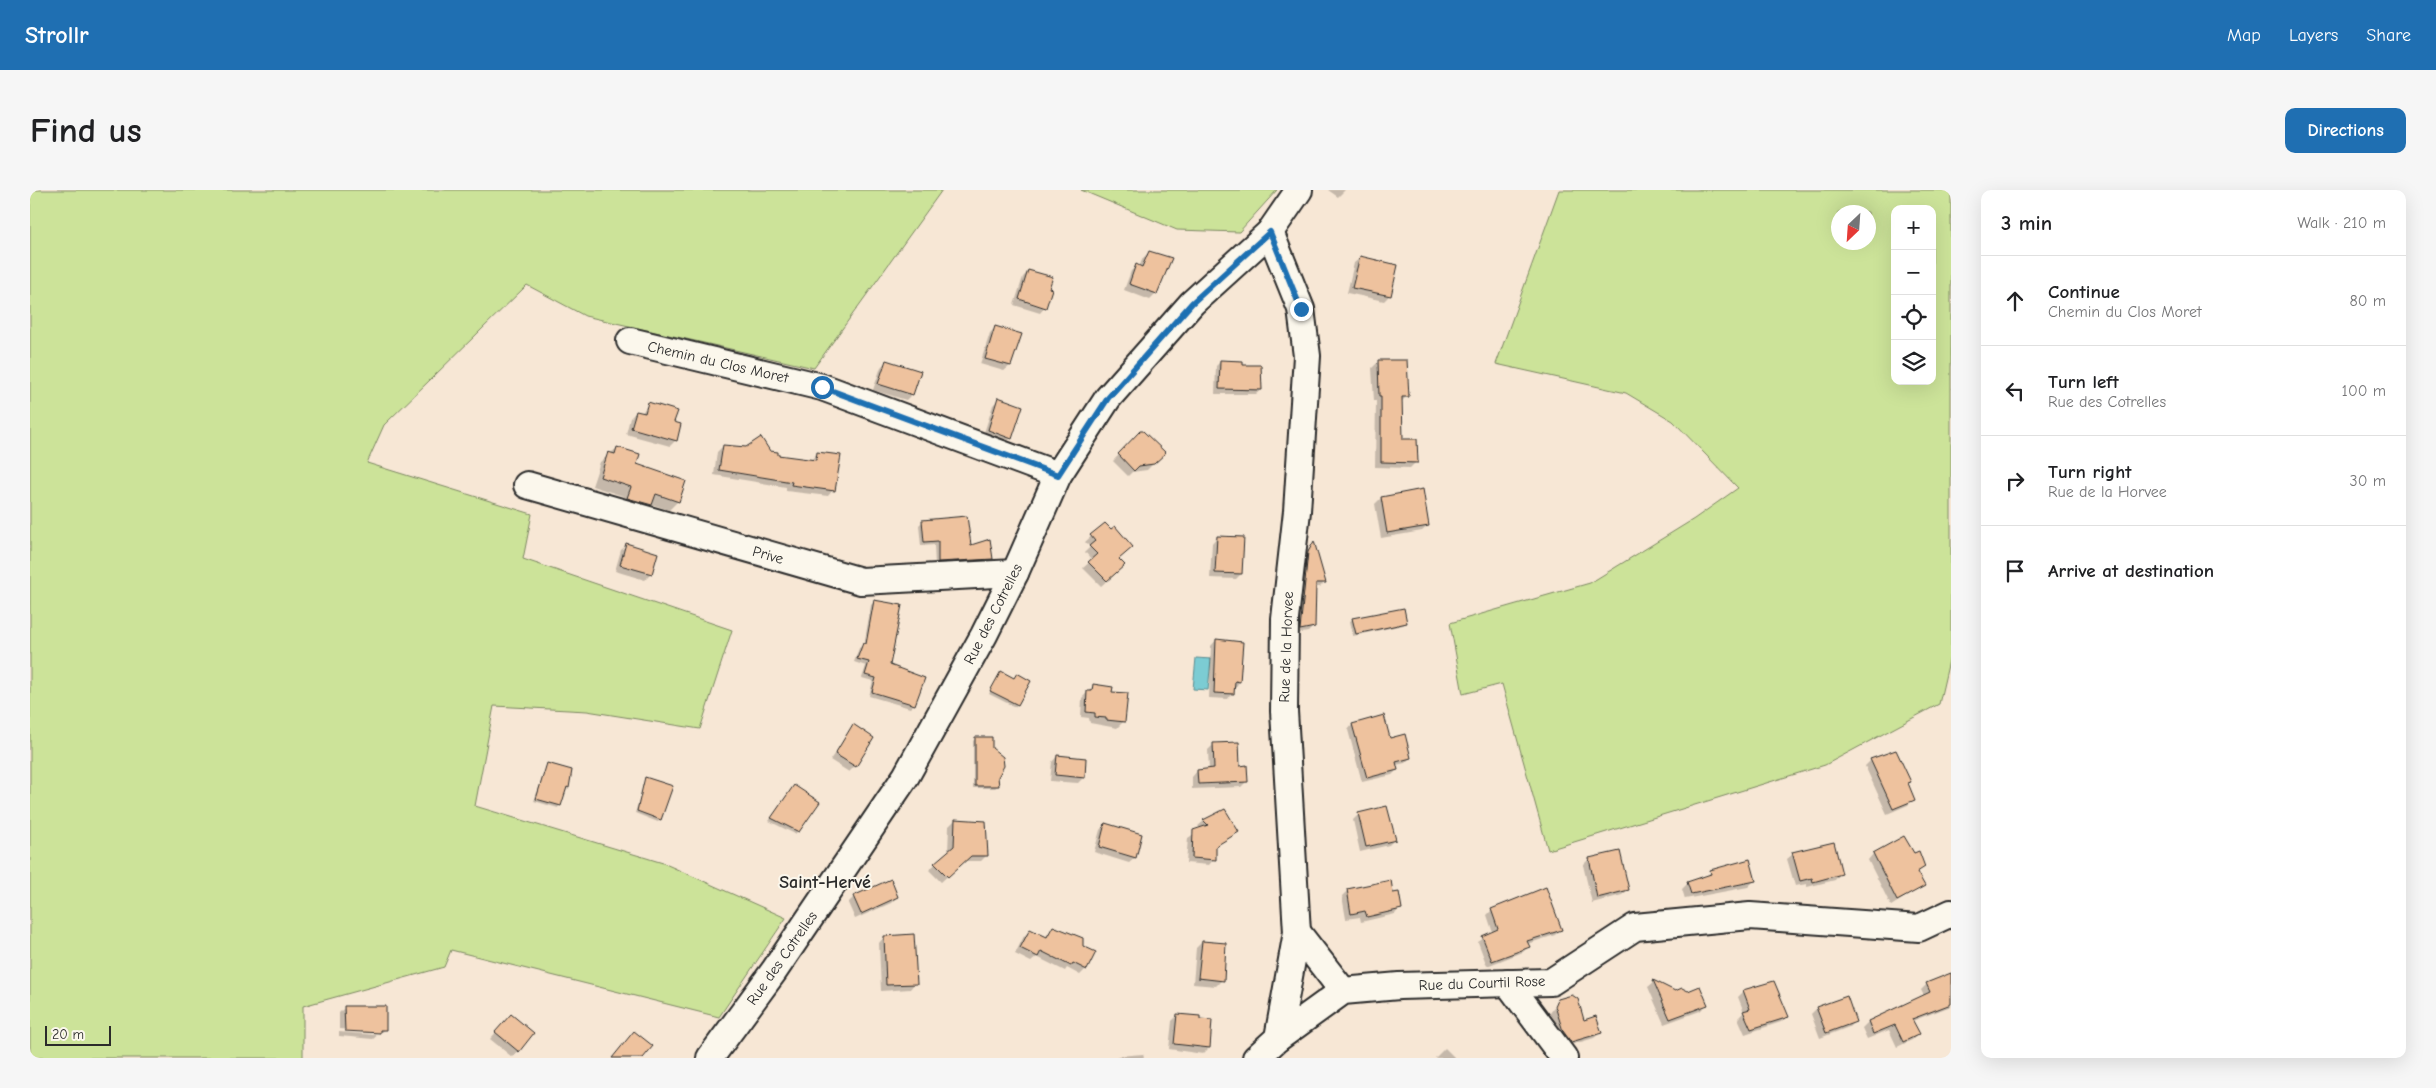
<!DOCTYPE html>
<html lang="en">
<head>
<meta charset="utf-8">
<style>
	body { margin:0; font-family:"Comic Neue",sans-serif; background:#f6f6f6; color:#202124 }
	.controls { position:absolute; right:15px; top:15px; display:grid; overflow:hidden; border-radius:10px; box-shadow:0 5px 20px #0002 }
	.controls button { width:45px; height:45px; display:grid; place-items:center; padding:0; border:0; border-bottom:1px solid #e0e0e0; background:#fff; color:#202124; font:25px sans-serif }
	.compass { position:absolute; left:1801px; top:15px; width:45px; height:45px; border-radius:50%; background:#fff; box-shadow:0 5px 20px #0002; rotate:205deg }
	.scale { position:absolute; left:15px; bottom:12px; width:66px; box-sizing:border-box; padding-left:5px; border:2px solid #2b2b2b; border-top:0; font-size:14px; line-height:18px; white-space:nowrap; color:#2b2b2b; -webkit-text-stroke:4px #fbf7ec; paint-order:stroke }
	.stop { position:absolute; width:15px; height:15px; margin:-11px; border:4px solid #1f6fb2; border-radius:50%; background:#fff }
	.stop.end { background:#1f6fb2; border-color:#fff; box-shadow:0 1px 5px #0008 }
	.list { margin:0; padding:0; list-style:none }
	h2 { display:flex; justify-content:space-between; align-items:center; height:65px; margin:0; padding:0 20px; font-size:21px }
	h2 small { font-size:16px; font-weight:400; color:#757577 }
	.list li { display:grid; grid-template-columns:32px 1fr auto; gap:15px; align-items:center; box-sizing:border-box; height:90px; padding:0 20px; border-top:1px solid #e0e0e0 }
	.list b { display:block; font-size:19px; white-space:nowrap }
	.list p { margin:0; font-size:16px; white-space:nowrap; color:#757577 }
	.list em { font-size:16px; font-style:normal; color:#757577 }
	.icon { flex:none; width:28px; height:28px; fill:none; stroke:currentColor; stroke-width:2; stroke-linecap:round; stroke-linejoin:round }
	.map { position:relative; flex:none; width:1921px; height:868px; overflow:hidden; border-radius:10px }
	header { display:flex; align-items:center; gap:30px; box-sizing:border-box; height:70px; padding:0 25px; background:#1f6fb2; color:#fff }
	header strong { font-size:24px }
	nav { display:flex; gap:28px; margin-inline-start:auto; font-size:18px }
	.intro { display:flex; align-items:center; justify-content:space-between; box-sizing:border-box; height:120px; padding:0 30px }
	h1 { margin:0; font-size:35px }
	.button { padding:12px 22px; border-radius:10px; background:#1f6fb2; color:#fff; font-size:18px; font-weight:700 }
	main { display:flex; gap:30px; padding:0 30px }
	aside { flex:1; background:#fff; border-radius:10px; box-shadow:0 5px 20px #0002 }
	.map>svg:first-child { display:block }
	.green { fill:#cce399; stroke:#7c8762; fill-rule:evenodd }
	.water { fill:#7bccd3; stroke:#5b8c90 }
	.shadow { fill:#0003 }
	.building { fill:#eec29e; stroke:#2b2b2b }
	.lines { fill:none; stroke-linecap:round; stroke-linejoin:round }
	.minor-casing { stroke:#2b2b2b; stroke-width:30 }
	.minor { stroke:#fbf7ec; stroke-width:26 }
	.route { stroke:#1f6fb2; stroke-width:6 }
	.labels { text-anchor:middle; stroke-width:4; stroke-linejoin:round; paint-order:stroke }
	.street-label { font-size:15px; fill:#2b2b2b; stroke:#fbf7ec }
	.quarter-label { font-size:18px; font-weight:bold; fill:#2b2b2b; stroke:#fbf7ec }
</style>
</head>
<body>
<header>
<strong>Strollr</strong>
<nav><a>Map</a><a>Layers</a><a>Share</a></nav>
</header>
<div class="intro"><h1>Find us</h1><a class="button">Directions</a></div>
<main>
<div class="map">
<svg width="1921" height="868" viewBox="0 0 1921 868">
	<rect width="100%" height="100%" fill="#f7e7d5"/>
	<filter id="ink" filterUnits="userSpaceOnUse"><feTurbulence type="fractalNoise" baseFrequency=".02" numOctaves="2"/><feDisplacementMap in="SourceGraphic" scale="10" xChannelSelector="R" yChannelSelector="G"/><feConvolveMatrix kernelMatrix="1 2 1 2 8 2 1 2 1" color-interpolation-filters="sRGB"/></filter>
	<g filter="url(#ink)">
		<!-- green -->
		<g class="green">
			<polygon points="0,0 912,0 784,178 555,126 497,95 354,235 337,273 502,324 493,369 702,440 670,539 557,521 464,516 445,616 633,673 756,728 689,827 421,760 414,777 273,816 273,868 0,868"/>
			<polygon points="1051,0 1247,0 1209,42 1147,40"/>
			<path d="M 1529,0 L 1921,0 L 1921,462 L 1909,514 L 1795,575 L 1518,660 L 1472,494 L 1433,504 L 1420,433 L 1560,393 L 1664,329 L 1708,298 L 1643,231 L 1596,203 L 1466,174 ZM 1865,19 L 1902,19 L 1902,191 L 1865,191 ZM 1808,22 L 1838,22 L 1838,52 L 1808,52 Z"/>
		</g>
		<!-- water -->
		<polygon class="water" points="1166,468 1181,469 1178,500 1163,499"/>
		<!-- shadow -->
		<g class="shadow">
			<polygon points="1298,0 1315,0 1308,7"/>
			<polygon points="1119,62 1140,69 1126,104 1120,110 1094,100 1101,81 1106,76 1109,77 1113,68"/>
			<polygon points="1330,68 1360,105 1354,111 1317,103 1324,73"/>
			<polygon points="999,81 1018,99 1015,117 1010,123 984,115 993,87"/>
			<polygon points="966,137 980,176 974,181 950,174 960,143"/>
			<polygon points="857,171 882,204 876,210 843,200 851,177"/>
			<polygon points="1191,171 1212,177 1231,200 1226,204 1185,204 1186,176"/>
			<polygon points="1348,172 1377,206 1371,212 1372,250 1386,272 1380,278 1345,277 1346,211 1344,211 1342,178"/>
			<polygon points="969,209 981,248 975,254 953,246 963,215"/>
			<polygon points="618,214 643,232 646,250 640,256 596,244 600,228 606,222 611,224"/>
			<polygon points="1110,243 1134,263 1117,280 1102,282 1098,286 1083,271"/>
			<polygon points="693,256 781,270 787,263 803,300 798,306 756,301 756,297 684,285 687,262"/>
			<polygon points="587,258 648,311 639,320 621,314 612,324 589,317 593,306 562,296 570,272"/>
			<polygon points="1351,308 1398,336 1392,341 1351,348 1345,314"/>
			<polygon points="892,332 939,356 961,369 958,372 905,375 904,355 891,356 889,335"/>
			<polygon points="1075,334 1088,370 1088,381 1071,396 1053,378 1062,370 1055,362 1060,357 1055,352"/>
			<polygon points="1187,347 1211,384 1206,389 1180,388 1182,353"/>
			<polygon points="1283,353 1295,392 1290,397 1284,397 1283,437 1278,442 1265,444 1273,368"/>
			<polygon points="597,355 627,363 621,384 615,390 585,381 591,360"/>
			<polygon points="844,412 858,476 884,514 880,518 839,506 843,491 832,488 836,476 824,472 829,458 834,455 841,415"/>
			<polygon points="1323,429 1376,433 1373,435 1323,446 1320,431"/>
			<polygon points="1186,450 1209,492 1198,509 1179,508 1181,456"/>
			<polygon points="969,485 983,489 987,485 987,514 985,517 959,504"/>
			<polygon points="1064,495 1081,503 1096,505 1093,532 1087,538 1060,533 1059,528 1051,527 1052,508"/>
			<polygon points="1353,526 1360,549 1380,568 1375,573 1366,575 1367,580 1362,585 1332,592 1318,540 1322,535"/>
			<polygon points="823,536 825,576 819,582 800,570"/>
			<polygon points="946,548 961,559 968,596 965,598 943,598 943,551"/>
			<polygon points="1184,554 1209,577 1217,591 1211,597 1162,599 1162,587 1167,581 1179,580 1178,560"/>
			<polygon points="1027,566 1053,588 1048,593 1020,591 1022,572"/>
			<polygon points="1841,570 1880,592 1877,594 1883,609 1878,615 1857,624 1835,576"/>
			<polygon points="517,575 538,597 528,618 504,611"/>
			<polygon points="616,589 630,629 628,632 605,623"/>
			<polygon points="761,599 768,641 765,644 739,631"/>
			<polygon points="1329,624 1365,649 1359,655 1330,662 1323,630"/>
			<polygon points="925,630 957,665 951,671 934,671 911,692 899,680 918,662 919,636"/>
			<polygon points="1174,631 1207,641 1184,658 1184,669 1179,675 1156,673 1158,648 1171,639 1168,636"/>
			<polygon points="1075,634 1105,668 1099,673 1064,662 1070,640"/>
			<polygon points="1874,647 1883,665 1894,677 1887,683 1894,695 1861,716 1838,670 1843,664"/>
			<polygon points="1763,664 1810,684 1805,690 1777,697 1777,694 1765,696 1757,669"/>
			<polygon points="1559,669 1598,700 1592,705 1562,713 1553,675"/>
			<polygon points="1681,682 1724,691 1718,697 1655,709 1652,699 1658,693 1675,687"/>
			<polygon points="1318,700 1362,705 1370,718 1365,724 1331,732 1330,727 1316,729 1312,706"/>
			<polygon points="824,707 867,707 861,713 825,729 818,713"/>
			<polygon points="1462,720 1530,740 1525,745 1497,754 1498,757 1493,762 1457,776 1448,752 1463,743 1457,725"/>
			<polygon points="1023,737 1056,779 1050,785 1037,778 1035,781 1007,767 1001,772 985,764 994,746 1000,741 1015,748"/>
			<polygon points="854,747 885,793 880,799 851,801 849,753"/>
			<polygon points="1172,752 1192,790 1186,796 1163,794 1166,758"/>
			<polygon points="1921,785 1921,816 1882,831 1888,844 1882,850 1867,857 1859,840 1837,849 1832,838 1838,832 1894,806 1891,800 1897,794"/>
			<polygon points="1624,792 1645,802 1676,815 1670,821 1634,834 1618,797"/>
			<polygon points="1732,794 1757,826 1751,832 1715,844 1708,828 1714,822 1708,807 1714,801"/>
			<polygon points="1816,807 1825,831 1819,837 1790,848 1781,824 1786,819"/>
			<polygon points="1529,811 1553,831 1570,843 1564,848 1534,857 1527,847 1520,823"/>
			<polygon points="315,817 355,839 343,849 309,846 309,842 348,845 350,842 309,839 309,823"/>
			<polygon points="1148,825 1179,858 1173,864 1139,859 1142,831"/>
			<polygon points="476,831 488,861 482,867 460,849"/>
			<polygon points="1415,858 1425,868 1405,868"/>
			<polygon points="1113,864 1114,868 1087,868 1088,866"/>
		</g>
		<!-- building -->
		<g class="building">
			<polygon points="1119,61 1142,68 1127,104 1099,94 1106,74 1112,77"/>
			<polygon points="1330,66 1368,75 1361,106 1322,98"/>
			<polygon points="998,80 1023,87 1019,98 1022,99 1016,118 989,109"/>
			<polygon points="965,136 992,144 981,176 955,169"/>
			<polygon points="856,170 891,181 883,205 848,194"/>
			<polygon points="1190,170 1213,171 1213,175 1231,175 1232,200 1189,199"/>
			<polygon points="1348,170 1377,170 1379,207 1372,207 1373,249 1387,249 1388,273 1351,272 1351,206 1349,206"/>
			<polygon points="968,207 993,216 982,249 958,240"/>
			<polygon points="618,212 648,221 644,232 651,234 647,251 601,238 606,221 615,223"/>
			<polygon points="1110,241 1113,241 1136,263 1124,274 1109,276 1104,281 1088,264"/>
			<polygon points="731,247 740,261 748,262 748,265 786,270 787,262 811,265 805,301 761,295 762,292 689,280 693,255 716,257"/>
			<polygon points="587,257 610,264 607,274 656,291 649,312 626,304 622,315 597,308 601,297 570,287 578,262 585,264"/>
			<polygon points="1393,299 1399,336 1357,343 1351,307"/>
			<polygon points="937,326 941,355 960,349 963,369 908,372 908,351 894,352 892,330"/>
			<polygon points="1075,333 1081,339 1085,336 1103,357 1089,369 1095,375 1077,391 1058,372 1067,364 1059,356 1065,351 1060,345"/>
			<polygon points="1187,346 1214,347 1212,384 1185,383"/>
			<polygon points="1284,351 1296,393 1286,393 1285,437 1270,440 1278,362"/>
			<polygon points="596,353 628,363 622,384 590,375"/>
			<polygon points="844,410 872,415 860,475 895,488 885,515 842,502 846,488 835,485 839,472 827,469 833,453 836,454"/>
			<polygon points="1374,418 1377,433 1326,444 1322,428"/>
			<polygon points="1186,449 1213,452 1210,492 1205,491 1204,504 1184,503"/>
			<polygon points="971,481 984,488 987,483 1001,491 988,515 960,501"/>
			<polygon points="1063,494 1083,497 1082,502 1098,503 1095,532 1076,530 1076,528 1065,527 1065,523 1056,522 1057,501 1062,501"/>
			<polygon points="1354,525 1360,548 1375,544 1381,568 1366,572 1368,580 1337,588 1322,534"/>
			<polygon points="823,534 844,548 826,577 805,564"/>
			<polygon points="945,547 962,547 962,558 973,567 974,576 968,587 969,596 945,596"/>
			<polygon points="1209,552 1210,576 1217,575 1218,592 1168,594 1167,580 1184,578 1183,553"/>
			<polygon points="1866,560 1881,592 1878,593 1885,610 1863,619 1840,569"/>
			<polygon points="1027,565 1056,568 1055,588 1025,585"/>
			<polygon points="517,573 542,580 539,598 537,597 531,616 506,609"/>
			<polygon points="615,587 643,596 631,630 607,621"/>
			<polygon points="764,595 790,612 769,642 741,628"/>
			<polygon points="1357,616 1366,650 1336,657 1328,623"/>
			<polygon points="1195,619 1209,642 1186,656 1186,670 1162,668 1163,640 1178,635 1173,630"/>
			<polygon points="925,629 956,631 958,666 941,666 918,687 904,673 924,656"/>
			<polygon points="1075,633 1112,644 1106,668 1069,657"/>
			<polygon points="1874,646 1884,663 1889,661 1895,677 1887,682 1895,696 1867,711 1843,663"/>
			<polygon points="1804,652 1812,684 1783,692 1782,688 1770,691 1762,662"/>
			<polygon points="1590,661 1599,700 1567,708 1559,668"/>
			<polygon points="1720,669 1726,691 1661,704 1657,692 1681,684 1680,680"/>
			<polygon points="861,689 868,707 831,724 823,706"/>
			<polygon points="1361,690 1363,703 1369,702 1372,719 1337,727 1335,721 1321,724 1317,699"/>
			<polygon points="1516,697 1532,740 1497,751 1500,757 1462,771 1452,746 1468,739 1461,719"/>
			<polygon points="1023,736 1053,748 1053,756 1066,762 1057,780 1043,773 1041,776 1011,761 1008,767 990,758 1000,739 1017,747"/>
			<polygon points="884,744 887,794 856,795 854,746"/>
			<polygon points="1172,751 1196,753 1194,791 1168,788"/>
			<polygon points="1921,783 1921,814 1882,829 1890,844 1873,852 1865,835 1843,844 1838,831 1900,802 1896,793"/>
			<polygon points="1623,790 1645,801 1652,798 1658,801 1670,796 1678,815 1640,829"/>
			<polygon points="1744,791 1759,827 1721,839 1713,821 1720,819 1713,800"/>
			<polygon points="1542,805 1548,809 1554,830 1566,826 1572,843 1541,852 1533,841 1525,816 1528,809"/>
			<polygon points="1817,806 1826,832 1796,843 1786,817"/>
			<polygon points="314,816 356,816 356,840 350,840 350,843 315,841"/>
			<polygon points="481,824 504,843 489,862 465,842"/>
			<polygon points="1147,824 1170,826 1170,829 1182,830 1180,858 1144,854"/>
			<polygon points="604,841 623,856 613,868 582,868"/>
		</g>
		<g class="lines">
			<defs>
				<g id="minor">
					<polyline points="600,151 792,197 1028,285"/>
					<polyline points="497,295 831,391 985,383"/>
					<polyline points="1267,742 1313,801"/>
					<polyline points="1478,793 1534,868"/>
					<polyline points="1248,848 1313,801 1369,796 1521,792 1605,737 1720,726 1889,738 1921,723"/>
					<polyline points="680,868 744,781 876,586 954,445 985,383 1028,285 1078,208 1162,113 1240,42 1269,0"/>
					<polyline points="1226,868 1248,848 1267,742 1254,521 1255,429 1267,321 1277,166 1271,119 1240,42"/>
				</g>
			</defs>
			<!-- minor casing -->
			<use href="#minor" class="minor-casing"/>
			<!-- minor -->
			<use href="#minor" class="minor"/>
		</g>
	</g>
	<g class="lines" filter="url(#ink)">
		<!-- route -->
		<polyline class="route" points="792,197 1028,285 1078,208 1162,113 1240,42 1271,119"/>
	</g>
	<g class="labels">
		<!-- street labels -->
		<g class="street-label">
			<text transform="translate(688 172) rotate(13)" y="5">Chemin du Clos Moret</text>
			<text transform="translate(738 365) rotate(16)" y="5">Prive</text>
			<text transform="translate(963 424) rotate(-63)" y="5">Rue des Cotrelles</text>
			<text transform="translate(1256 457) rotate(-88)" y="5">Rue de la Horvee</text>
			<text transform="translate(752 768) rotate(-55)" y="5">Rue des Cotrelles</text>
			<text transform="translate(1452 793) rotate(-2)" y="5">Rue du Courtil Rose</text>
		</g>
		<!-- quarter labels -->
		<g class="quarter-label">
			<text x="795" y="698">Saint-Hervé</text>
		</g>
	</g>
</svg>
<div class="controls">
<button>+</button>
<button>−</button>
<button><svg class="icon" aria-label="locate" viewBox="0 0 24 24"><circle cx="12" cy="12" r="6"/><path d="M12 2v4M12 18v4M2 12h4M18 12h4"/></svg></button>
<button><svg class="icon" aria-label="layers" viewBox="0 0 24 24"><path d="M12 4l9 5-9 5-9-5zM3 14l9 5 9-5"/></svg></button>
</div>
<svg class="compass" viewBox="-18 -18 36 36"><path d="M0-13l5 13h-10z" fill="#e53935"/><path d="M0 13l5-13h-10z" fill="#757577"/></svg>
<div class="scale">20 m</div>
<div class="stop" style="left:792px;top:197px"></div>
<div class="stop end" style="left:1271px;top:119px"></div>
</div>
<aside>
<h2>3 min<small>Walk · 210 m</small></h2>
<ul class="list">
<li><svg class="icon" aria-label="ahead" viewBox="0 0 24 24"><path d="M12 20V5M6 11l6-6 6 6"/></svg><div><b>Continue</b><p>Chemin du Clos Moret</p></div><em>80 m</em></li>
<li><svg class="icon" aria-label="left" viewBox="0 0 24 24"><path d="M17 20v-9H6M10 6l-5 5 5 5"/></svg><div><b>Turn left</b><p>Rue des Cotrelles</p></div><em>100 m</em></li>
<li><svg class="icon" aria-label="right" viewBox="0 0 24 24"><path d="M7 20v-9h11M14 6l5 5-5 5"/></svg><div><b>Turn right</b><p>Rue de la Horvee</p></div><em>30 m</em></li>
<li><svg class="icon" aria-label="arrive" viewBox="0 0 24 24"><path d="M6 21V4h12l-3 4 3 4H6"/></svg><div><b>Arrive at destination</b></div></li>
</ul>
</aside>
</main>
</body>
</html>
